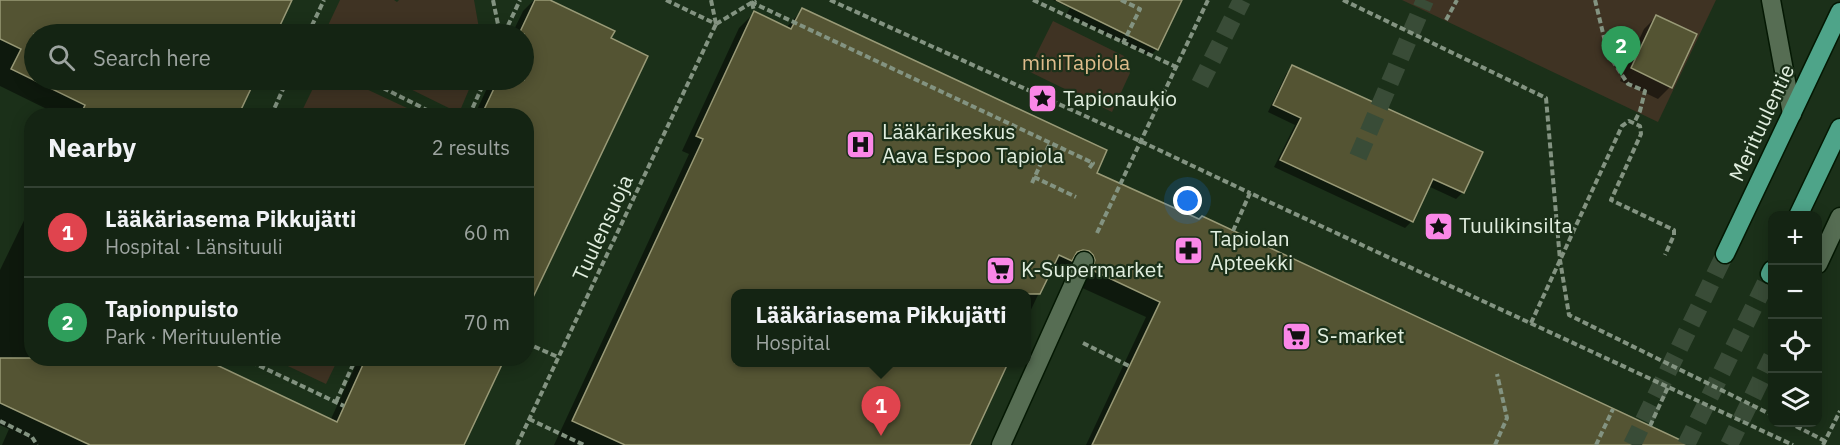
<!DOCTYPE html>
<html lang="en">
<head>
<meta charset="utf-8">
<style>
	body { margin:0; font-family:"IBM Plex Sans",sans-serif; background:#1d2c1c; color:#f1f3f6 }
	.controls { position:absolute; right:18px; bottom:18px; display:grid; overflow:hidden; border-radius:12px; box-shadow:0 3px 15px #0003 }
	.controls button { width:54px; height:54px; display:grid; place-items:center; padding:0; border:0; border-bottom:2px solid #334133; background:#142413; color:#f1f3f6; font:30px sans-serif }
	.you { position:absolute; left:1188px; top:201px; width:21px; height:21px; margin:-15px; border:4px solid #fff; border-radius:50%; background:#1a73e8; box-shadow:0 0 0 9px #1a73e833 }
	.badge { display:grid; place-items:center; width:39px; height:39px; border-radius:50%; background:#1a73e8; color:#fff; font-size:20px; font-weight:700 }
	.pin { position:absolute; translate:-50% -50px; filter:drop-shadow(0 2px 3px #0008) }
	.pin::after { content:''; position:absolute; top:32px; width:21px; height:18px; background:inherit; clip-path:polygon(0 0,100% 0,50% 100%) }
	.popup { position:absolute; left:731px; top:289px; width:300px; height:78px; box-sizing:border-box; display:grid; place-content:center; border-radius:12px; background:#142413; filter:drop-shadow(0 2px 4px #0005); font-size:20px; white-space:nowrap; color:#9da4a0 }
	.popup b { font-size:22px; color:#f1f3f6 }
	.popup::after { content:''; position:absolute; left:50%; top:100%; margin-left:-12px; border:12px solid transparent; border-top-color:#142413 }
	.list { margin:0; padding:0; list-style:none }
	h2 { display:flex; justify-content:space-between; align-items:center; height:78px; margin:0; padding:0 24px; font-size:26px }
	h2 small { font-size:20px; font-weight:400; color:#9da4a0 }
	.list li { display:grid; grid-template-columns:39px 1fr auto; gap:18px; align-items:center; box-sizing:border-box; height:90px; padding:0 24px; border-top:2px solid #334133 }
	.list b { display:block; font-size:22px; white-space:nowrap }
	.list p { margin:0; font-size:20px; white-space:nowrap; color:#9da4a0 }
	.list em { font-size:20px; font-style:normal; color:#9da4a0 }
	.icon { flex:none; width:33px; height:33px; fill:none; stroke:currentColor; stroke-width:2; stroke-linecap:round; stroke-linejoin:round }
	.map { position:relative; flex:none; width:1840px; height:445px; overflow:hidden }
	.search { position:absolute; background:#142413; box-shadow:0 3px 15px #0003; left:24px; top:24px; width:510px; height:66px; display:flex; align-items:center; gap:15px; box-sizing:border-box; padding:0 21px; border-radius:33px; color:#9da4a0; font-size:22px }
	.panel { position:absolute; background:#142413; box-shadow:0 3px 15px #0003; left:24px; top:108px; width:510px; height:258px; border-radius:24px }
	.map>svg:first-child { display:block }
	.green { fill:#3f3323 }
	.shadow { fill:#0007 }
	.building { fill:#545433; stroke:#999a77; stroke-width:1.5 }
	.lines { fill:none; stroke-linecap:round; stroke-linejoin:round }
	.minor-tunnel { stroke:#394c37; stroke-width:18; stroke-dasharray:18 9; stroke-linecap:butt }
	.major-tunnel { stroke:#394c37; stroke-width:18; stroke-dasharray:18 9; stroke-linecap:butt }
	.minor-casing { stroke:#041803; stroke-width:21 }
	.major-casing { stroke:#041803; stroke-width:21 }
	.path { stroke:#839381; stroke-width:4; stroke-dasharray:6 3; stroke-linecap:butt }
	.minor { stroke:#566d53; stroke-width:18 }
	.major { stroke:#4ea489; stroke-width:18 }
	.labels { text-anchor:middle; stroke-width:4.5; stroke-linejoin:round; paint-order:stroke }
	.park-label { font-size:21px; fill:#dfbc8c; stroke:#1b3019 }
	.poi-label { font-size:21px; fill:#e1eedf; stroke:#1b3019; text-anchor:start }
	.street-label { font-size:21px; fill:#e1eedf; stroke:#1b3019 }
</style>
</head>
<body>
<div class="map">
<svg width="1840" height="445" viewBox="0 0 1840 445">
	<rect width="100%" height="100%" fill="#1b3019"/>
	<!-- green -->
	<g class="green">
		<polygon points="340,0 394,0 397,2 399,0 474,0 480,34 324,34"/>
		<polygon points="1402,0 1716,0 1658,122"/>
		<polygon points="1053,21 1124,56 1130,73 1112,112 1028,71"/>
		<polygon points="317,80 347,80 422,115 300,115"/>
		<polygon points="392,80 473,80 459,113"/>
		<polygon points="273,359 338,359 326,384"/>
	</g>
	<!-- shadow -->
	<g class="shadow">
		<polygon points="0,0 291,0 275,34 34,34 34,80 253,80 236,116 61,116 0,86"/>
		<polygon points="534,0 547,0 526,116 474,116 491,80 524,80 524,34 512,34 523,11"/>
		<polygon points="1053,0 1181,0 1157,49 1150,56 1066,15 1070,8"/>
		<polygon points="802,10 1095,173 1688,445 1086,445 1146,317 1078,286 1074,266 1067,265 1055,275 1049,272 1026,320 1026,294 736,294 736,362 1007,362 969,445 554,445 689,154 682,151 739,28 754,13 786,28"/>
		<polygon points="1656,17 1670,87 1658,99 1620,81 1644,29"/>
		<polygon points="1293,67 1463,192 1456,199 1428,186 1412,221 1405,228 1274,167 1295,125 1268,112 1286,74"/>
		<polygon points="32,204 32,358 330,421 359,358 503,358 463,445 2,445 9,429 0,425 0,270"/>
	</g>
	<!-- building -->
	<g class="building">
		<polygon points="0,0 292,0 276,34 34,34 34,80 255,80 238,116 80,116 85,105 11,69 21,49 0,39"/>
		<polygon points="535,0 550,0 615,31 611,38 648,56 526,312 526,116 481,116 498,80 524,80 524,34 519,34"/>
		<polygon points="1056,0 1182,0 1158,50"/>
		<polygon points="802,8 1107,150 1097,173 1199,219 1202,216 1691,445 1092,445 1160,302 1092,270 1095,260 1093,255 1089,251 1083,250 1077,252 1072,261 1059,255 1040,294 735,294 735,363 1008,363 970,445 625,445 572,421 703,139 696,136 754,11 791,29"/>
		<polygon points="1656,15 1697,34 1672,88 1631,68"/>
		<polygon points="1292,65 1483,152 1464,193 1433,179 1413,222 1280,160 1301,118 1273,105"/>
		<polygon points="0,358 202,358 337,422 366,358 505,358 464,445 90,445 0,403"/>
	</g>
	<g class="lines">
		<!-- minor-tunnel -->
		<g class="minor-tunnel">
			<polyline points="1200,84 1242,0"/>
			<polyline points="1358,157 1425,0"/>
			<polyline points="1729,445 1772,357"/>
		</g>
		<!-- major-tunnel -->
		<g class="major-tunnel">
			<polyline points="1632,445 1725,254"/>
			<polyline points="1686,445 1770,274"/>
		</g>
		<defs>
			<g id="minor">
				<polyline points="1771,0 1792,114"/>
				<polyline points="1818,264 1840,217"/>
				<polyline points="1001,445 1084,261"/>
			</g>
			<g id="major">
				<polyline points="1798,216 1840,128"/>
				<polyline points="1725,254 1840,12"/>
				<polyline points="1770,274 1772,270"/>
			</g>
		</defs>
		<!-- minor casing -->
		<use href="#minor" class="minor-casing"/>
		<!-- major casing -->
		<use href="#major" class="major-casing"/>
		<!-- path -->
		<g class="path">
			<polyline points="493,0 500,34"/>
			<polyline points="666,0 716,24"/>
			<polyline points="711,0 716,24"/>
			<polyline points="830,0 1140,141 1250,193"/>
			<polyline points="1033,0 1176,67"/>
			<polyline points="1121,0 1140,9 1123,43"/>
			<polyline points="1343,0 1546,98 1560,260 1569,315 1772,415"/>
			<polyline points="1595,0 1608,54 1628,84 1645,91 1640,111 1634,123"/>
			<polyline points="751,2 1093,163 1088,170"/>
			<polyline points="752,3 754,11"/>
			<polyline points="1446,20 1457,0"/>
			<polyline points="716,24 756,0"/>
			<polyline points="308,34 324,0"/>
			<polyline points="504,34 520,0"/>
			<polyline points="367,80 439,116"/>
			<polyline points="271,116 287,80"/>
			<polyline points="469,116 485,80"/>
			<polyline points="1034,177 1076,197"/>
			<polyline points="1032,183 1050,143"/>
			<polyline points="1233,231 1250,193 1793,445"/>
			<polyline points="1097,233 1208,0"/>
			<polyline points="1531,323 1622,126 1629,121 1640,126 1641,134 1611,200 1674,230 1674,235 1665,255"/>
			<polyline points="526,343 558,357"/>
			<polyline points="1083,343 1129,366"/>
			<polyline points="243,358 344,406"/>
			<polyline points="336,402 356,358"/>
			<polyline points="529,419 584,445"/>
			<polyline points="0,421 32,437 37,445"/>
			<polyline points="1788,422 1825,441"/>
			<polyline points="1650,426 1668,387"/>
			<polyline points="517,445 716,24"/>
			<polyline points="1495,445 1507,418 1497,374"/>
			<polyline points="1596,445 1613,409"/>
			<polyline points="1823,445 1840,411"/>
		</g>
		<!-- minor -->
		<use href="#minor" class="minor"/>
		<!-- major -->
		<use href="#major" class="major"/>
	</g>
	<!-- icons -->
	<defs>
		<symbol id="sight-square" viewBox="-11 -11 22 22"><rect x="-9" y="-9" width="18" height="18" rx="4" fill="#fa87e7" stroke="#1b3019"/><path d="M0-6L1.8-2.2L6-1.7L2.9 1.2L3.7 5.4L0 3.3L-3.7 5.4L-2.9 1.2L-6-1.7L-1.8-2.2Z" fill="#111"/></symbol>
		<symbol id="hospital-square" viewBox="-11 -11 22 22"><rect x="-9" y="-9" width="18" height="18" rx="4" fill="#fa87e7" stroke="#1b3019"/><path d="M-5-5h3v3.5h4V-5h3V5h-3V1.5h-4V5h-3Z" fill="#111"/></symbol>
		<symbol id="pharmacy-square" viewBox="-11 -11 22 22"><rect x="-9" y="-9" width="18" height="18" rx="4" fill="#fa87e7" stroke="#1b3019"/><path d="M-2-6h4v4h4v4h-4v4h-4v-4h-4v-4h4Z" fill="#111"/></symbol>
		<symbol id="supermarket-square" viewBox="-11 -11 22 22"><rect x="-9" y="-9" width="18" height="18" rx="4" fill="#fa87e7" stroke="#1b3019"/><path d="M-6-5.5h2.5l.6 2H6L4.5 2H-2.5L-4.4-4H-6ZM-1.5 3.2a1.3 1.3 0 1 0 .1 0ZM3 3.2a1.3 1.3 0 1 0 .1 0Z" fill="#111"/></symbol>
	</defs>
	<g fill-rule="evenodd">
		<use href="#sight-square" x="1026" y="82" width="33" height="33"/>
		<use href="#hospital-square" x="844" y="128" width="33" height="33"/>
		<use href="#sight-square" x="1422" y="210" width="33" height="33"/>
		<use href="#pharmacy-square" x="1172" y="234" width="33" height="33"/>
		<use href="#supermarket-square" x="984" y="254" width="33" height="33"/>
		<use href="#supermarket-square" x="1280" y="320" width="33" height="33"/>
	</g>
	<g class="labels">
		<!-- park labels -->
		<g class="park-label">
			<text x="1076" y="70">miniTapiola</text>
		</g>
		<!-- poi labels -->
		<g class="poi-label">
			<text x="1063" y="106">Tapionaukio</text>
			<text x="882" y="139">Lääkärikeskus<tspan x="882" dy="24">Aava Espoo Tapiola</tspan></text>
			<text x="1459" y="233">Tuulikinsilta</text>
			<text x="1210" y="246">Tapiolan<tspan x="1210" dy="24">Apteekki</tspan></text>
			<text x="1021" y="277">K-Supermarket</text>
			<text x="1317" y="343">S-market</text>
		</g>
		<!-- street labels -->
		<g class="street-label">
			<text transform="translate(1762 123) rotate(-65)" y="7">Merituulentie</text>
			<text transform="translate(603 228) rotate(-65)" y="7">Tuulensuoja</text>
		</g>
	</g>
</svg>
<div class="controls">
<button>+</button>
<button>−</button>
<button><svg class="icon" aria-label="locate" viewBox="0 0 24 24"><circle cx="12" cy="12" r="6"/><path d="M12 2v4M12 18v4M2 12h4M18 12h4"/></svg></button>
<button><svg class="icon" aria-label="layers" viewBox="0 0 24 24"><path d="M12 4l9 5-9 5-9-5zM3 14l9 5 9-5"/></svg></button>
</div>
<div class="you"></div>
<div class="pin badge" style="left:881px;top:436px;background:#e0444e">1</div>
<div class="popup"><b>Lääkäriasema Pikkujätti</b>Hospital</div>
<div class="pin badge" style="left:1621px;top:76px;background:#2e9e5b">2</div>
<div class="search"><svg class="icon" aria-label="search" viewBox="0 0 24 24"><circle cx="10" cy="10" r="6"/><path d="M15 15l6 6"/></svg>Search here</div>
<section class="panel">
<h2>Nearby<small>2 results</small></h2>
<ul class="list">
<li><span class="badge" style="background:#e0444e">1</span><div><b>Lääkäriasema Pikkujätti</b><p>Hospital · Länsituuli</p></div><em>60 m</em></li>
<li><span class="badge" style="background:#2e9e5b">2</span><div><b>Tapionpuisto</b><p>Park · Merituulentie</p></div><em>70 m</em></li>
</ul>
</section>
</div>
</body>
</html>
